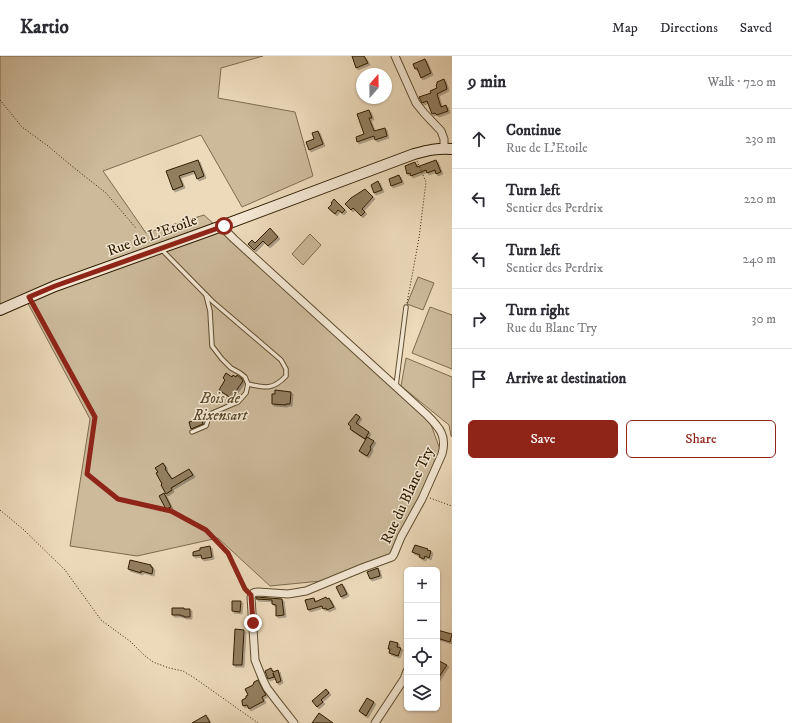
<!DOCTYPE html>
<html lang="en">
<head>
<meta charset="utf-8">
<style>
	body { margin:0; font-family:"IM FELL DW Pica",serif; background:#f7f7f7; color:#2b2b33 }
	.controls { position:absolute; right:12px; bottom:12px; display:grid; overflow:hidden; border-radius:6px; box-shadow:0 1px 3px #0004 }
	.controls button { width:36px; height:36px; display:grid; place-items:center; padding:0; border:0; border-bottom:1px solid #e1e1e2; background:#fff; color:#2b2b33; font:20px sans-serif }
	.compass { position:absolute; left:356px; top:12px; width:36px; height:36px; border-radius:50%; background:#fff; box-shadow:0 1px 3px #0004; rotate:20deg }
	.stop { position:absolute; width:12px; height:12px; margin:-9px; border:3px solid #8f2418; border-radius:50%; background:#fff }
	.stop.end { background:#8f2418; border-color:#fff; box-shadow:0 1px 4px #0008 }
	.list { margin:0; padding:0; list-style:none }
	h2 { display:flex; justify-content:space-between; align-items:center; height:52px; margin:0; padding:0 16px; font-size:17px }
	h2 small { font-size:13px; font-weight:400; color:#7c7c81 }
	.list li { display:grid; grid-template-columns:26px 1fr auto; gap:12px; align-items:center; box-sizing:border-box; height:60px; padding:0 16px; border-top:1px solid #e1e1e2 }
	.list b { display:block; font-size:15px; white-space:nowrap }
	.list p { margin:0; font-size:13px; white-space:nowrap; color:#7c7c81 }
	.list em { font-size:13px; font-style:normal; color:#7c7c81 }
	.actions { display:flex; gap:8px; padding:12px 16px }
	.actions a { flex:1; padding:9px 0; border:1px solid #8f2418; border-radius:6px; text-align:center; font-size:14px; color:#8f2418 }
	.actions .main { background:#8f2418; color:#fff }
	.icon { flex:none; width:22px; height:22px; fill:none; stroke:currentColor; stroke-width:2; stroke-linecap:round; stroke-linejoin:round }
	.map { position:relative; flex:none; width:452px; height:667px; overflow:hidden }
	header { display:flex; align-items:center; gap:24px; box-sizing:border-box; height:56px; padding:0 20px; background:#fff; border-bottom:1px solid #e1e1e2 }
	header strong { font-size:19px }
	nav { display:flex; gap:22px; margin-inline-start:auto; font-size:14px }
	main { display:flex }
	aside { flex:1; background:#fff }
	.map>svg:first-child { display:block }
	.green { fill:#ccba9b; stroke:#7e6b4e }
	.building { fill:#927f61; stroke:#301c00; filter:url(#shadow) }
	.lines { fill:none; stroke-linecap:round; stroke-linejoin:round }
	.lane-casing { stroke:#5f4c2f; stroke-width:5.5 }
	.street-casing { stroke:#5f4c2f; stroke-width:9 }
	.secondary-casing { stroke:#301c00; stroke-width:12 }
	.path { stroke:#301c00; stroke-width:1; stroke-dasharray:1 2; stroke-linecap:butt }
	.lane { stroke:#f3e7d3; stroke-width:3.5 }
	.street { stroke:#f3e7d3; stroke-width:7 }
	.secondary { stroke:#f3e7d3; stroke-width:10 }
	.route { stroke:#8f2418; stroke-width:5 }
	.labels { text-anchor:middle; stroke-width:3; stroke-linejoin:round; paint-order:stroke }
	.street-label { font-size:15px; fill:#301c00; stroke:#f3e7d3 }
	.park-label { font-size:15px; font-style:italic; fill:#5f4b2e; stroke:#f3e7d3 }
</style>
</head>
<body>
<header>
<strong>Kartio</strong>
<nav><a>Map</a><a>Directions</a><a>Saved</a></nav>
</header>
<main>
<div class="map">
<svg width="452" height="667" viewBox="0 0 452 667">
	<defs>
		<filter id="shadow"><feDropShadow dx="2" dy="2" stdDeviation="0" flood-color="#0004"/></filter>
	</defs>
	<rect width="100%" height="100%" fill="#ecdabb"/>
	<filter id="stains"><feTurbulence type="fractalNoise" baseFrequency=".005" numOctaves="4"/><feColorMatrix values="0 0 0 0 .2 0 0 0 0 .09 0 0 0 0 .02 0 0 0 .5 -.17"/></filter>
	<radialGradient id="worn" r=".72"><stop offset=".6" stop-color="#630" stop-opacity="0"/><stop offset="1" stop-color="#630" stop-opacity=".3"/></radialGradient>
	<!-- green -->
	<g class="green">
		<polygon points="0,0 263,0 221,12 218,42 295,56 313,120 242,151 201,79 103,115 146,177 204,159 430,366 441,396 389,503 321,525 270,530 218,482 137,500 70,490 90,363 24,240 0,250"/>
		<polygon points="310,178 321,189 303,209 292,198"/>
		<polygon points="418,221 434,227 423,254 407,248"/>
		<polygon points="430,251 452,259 452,313 412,297"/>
		<polygon points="406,302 452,321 452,381 451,380 449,369 401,330"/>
	</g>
	<!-- building -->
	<g class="building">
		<polygon points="352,0 364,0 368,7 356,12"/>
		<polygon points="425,3 431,17 421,22 417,12 415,13 413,8"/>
		<polygon points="444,23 446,29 447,33 437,38 441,51 446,49 448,55 437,59 435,57 432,58 427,45 422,47 419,41 431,37 430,35 437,32 436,29 437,28 437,26"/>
		<polygon points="369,54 372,62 369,62 374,75 385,72 387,80 375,84 374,80 357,86 356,81 364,78 357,58"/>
		<polygon points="318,75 323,88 309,94 306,86 314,83 312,77"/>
		<polygon points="198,104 204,120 197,123 194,115 179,120 183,130 173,134 166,115"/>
		<polygon points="436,104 441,116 436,118 435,114 427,117 426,114 411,120 410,117 407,118 405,110 415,106 417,111"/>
		<polygon points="399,119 402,126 391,130 389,123"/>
		<polygon points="378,125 382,134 374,137 371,129"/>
		<polygon points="365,133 373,141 362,153 365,156 361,160 353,152 351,154 345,148 351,142"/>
		<polygon points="334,143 345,154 342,157 338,154 335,158 328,152 332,148 331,147"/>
		<polygon points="270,172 278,181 268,190 263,185 254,194 248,188 252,184 255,187"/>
		<polygon points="226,317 232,321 233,319 236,321 237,319 242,323 243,325 231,342 219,334 225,324 223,322"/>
		<polygon points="275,334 291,336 290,348 286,348 286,349 272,348 272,338 275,338"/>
		<polygon points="356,358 360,361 356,367 369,376 365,383 350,373 351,371 348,368"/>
		<polygon points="201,362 203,368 191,373 189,366"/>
		<polygon points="367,381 374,385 370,391 371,392 370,395 367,400 359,395"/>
		<polygon points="163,407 166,412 165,413 172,423 189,413 193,419 171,432 172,434 166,438 161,429 162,428 156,417 158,416 155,412"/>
		<polygon points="164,437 171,451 166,453 159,440"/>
		<polygon points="415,489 428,493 427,494 431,495 429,502 425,500 424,503 419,501 420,499 412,496"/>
		<polygon points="210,490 212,501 202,503 201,499 193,500 193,496 200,494 200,492"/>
		<polygon points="130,504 151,509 151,511 153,512 152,518 141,515 141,517 128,513"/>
		<polygon points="378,512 380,520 370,523 367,516"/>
		<polygon points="342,528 347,538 341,541 336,531"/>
		<polygon points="256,541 282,543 284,559 276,560 276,549 272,548 272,544 256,543"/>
		<polygon points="326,541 327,543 329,542 334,551 327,554 326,552 323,553 322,550 308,554 305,544 314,542 315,546"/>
		<polygon points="232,545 241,545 240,556 232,555"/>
		<polygon points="172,552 184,552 184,553 190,553 190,561 184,561 184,560 181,560 181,559 172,559"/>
		<polygon points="235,573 244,574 242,609 233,609"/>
		<polygon points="437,574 452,578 450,586 437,582"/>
		<polygon points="390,585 398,587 397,591 401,592 398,600 389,597 390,593 388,593"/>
		<polygon points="439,605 447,609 437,624 437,608"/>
		<polygon points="271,612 273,616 278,614 281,625 277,627 273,617 274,621 268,623 265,615"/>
		<polygon points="258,624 263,634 266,639 262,641 264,645 249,653 247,649 243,650 242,646 242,644 246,642 246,640 248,639 245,633 253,629 254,626"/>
		<polygon points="326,633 329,637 321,644 323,646 317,651 312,645"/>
		<polygon points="367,642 374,646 366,660 359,655"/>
		<polygon points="319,657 333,667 312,667"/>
		<polygon points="206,659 210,667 192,667"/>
	</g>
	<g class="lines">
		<defs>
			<g id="lane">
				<path d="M 161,193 L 212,245 L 281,304 L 286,313 L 286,320 C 273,334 265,332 248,328 L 246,337 L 238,346 L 210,358 L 206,370 L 192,376"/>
				<polyline points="206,239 210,255 212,290 222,303 231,312 240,317 245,321 248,328"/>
				<polyline points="396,330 406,251"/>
			</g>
			<g id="street">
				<polyline points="395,0 416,47 424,57 441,75 444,83 444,92"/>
				<path d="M 224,169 L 227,176 L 234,183 L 427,359 C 440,372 447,380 442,398 L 422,443 L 401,481 L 394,498 L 392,501 L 362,512 L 306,535 L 288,538 L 258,536 C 254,536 252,537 251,541 L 255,604 L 263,624 L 267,632 L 276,644 L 294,667"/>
				<polyline points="375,667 404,623 407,615"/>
			</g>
			<path id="secondary" d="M 0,254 L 55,230 L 208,175 L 414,98 C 429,94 437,92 452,93"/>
		</defs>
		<!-- lane casing -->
		<use href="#lane" class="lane-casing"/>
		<!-- street casing -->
		<use href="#street" class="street-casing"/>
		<!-- secondary casing -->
		<use href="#secondary" class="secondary-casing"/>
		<!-- path -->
		<g class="path">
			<polyline points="0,44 22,71 48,90 73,111 106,137 136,172"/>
			<polyline points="407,247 419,182 426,126 417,105"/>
			<polyline points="33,248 95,361 87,418 118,443 171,455 206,474 229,497 245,533 246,535"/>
			<polyline points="430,442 452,450"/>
			<polyline points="0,454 24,474 65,514 101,564 131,586 144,599 153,606 169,612 183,615 193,621 258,667"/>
		</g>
		<!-- lane -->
		<use href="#lane" class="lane"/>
		<!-- street -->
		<use href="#street" class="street"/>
		<!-- secondary -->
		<use href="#secondary" class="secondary"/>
	</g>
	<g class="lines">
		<!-- route -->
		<polyline class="route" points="224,170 55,230 29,241 95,361 87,418 118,443 171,455 206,474 228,497 245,533 251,539 253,567"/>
	</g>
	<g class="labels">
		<!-- street labels -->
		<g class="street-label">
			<text transform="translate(152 179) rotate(-20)" y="5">Rue de L'Etoile</text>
			<text transform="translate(407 439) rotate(-65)" y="5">Rue du Blanc Try</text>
		</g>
		<!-- park labels -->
		<g class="park-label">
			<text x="220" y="347">Bois de<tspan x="220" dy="17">Rixensart</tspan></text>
		</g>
	</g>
	<rect width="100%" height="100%" filter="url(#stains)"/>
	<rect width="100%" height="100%" fill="url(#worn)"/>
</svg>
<div class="controls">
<button>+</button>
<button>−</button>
<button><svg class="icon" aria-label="locate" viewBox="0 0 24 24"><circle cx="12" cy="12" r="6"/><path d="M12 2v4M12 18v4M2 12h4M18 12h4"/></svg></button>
<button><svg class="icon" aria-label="layers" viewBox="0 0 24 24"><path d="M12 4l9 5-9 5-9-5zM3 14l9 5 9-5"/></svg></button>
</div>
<svg class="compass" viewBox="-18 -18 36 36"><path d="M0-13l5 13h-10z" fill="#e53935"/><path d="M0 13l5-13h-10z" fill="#7c7c81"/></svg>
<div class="stop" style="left:224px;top:170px"></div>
<div class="stop end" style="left:253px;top:567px"></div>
</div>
<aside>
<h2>9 min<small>Walk · 720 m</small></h2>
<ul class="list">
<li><svg class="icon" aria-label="ahead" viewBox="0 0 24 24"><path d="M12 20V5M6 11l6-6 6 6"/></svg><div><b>Continue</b><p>Rue de L'Etoile</p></div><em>230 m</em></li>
<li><svg class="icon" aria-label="left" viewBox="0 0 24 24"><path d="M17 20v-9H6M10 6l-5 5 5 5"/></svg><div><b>Turn left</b><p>Sentier des Perdrix</p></div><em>220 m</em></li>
<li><svg class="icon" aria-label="left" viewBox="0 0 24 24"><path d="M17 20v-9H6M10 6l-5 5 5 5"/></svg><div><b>Turn left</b><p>Sentier des Perdrix</p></div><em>240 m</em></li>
<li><svg class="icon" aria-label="right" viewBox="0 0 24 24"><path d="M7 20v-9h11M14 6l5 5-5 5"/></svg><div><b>Turn right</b><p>Rue du Blanc Try</p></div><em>30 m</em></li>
<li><svg class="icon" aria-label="arrive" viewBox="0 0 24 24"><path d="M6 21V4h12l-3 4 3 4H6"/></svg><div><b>Arrive at destination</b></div></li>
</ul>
<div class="actions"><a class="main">Save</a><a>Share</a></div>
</aside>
</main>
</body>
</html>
